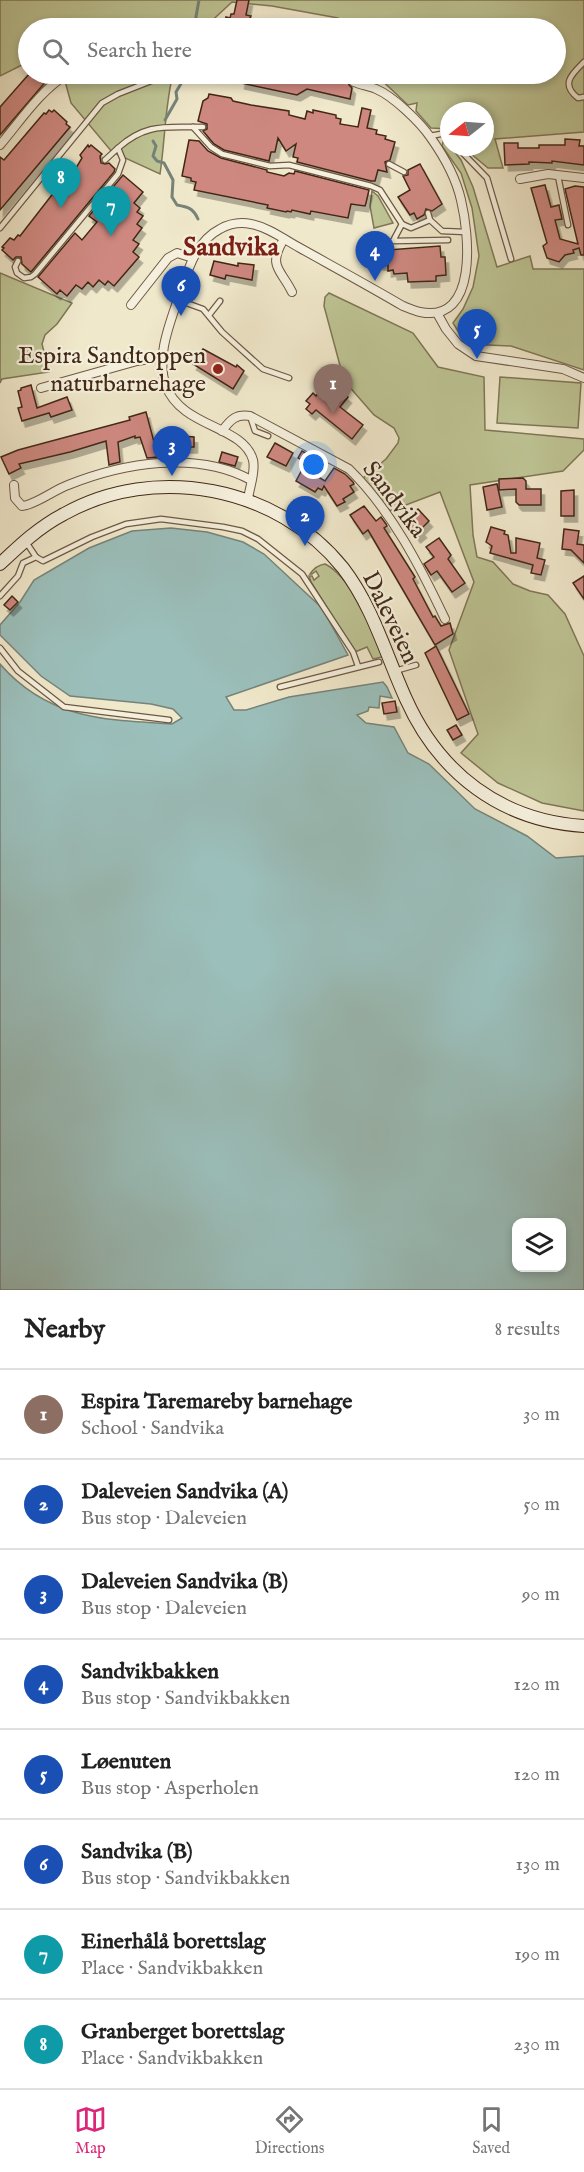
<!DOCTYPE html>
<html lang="en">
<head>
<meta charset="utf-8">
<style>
	body { margin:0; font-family:"IM FELL English",serif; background:#f6f6f6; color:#222 }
	.controls { position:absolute; right:18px; bottom:18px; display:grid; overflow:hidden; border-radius:12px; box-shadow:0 3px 9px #0003 }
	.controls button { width:54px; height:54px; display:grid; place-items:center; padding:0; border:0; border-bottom:2px solid #e0e0e0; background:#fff; color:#222; font:30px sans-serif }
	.compass { position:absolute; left:440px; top:102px; width:54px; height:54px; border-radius:50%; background:#fff; box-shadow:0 3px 9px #0003; rotate:253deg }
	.you { position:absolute; left:314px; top:465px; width:21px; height:21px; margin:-15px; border:4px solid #fff; border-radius:50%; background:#1a73e8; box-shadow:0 0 0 9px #1a73e833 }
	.badge { display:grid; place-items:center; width:39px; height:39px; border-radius:50%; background:#db2777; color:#fff; font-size:20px; font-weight:700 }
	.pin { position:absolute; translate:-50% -50px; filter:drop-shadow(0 2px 3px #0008) }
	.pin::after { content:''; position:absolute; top:32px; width:21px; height:18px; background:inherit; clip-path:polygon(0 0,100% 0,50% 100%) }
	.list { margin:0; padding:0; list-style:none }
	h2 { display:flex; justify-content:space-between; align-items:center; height:78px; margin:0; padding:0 24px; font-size:26px }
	h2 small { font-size:20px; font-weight:400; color:#767676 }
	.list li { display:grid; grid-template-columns:39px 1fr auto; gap:18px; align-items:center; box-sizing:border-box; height:90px; padding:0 24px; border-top:2px solid #e0e0e0 }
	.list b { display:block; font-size:22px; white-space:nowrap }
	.list p { margin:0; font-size:20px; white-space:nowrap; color:#767676 }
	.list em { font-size:20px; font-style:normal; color:#767676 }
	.icon { flex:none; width:33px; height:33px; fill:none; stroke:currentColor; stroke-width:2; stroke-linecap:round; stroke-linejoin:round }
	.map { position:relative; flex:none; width:584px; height:1290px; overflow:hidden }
	.search { position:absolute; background:#fff; box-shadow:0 3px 9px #0003; left:18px; right:18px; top:18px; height:66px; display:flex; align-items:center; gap:15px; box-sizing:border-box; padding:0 21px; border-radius:33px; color:#767676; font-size:22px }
	.sheet { height:798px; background:#fff }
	nav { display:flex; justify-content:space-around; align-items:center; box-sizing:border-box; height:84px; border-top:2px solid #e0e0e0; background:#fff; font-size:16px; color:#767676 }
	nav a { display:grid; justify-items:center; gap:3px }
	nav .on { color:#db2777 }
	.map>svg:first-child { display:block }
	.green { fill:#bec494; stroke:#807656; stroke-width:1.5 }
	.water { fill:#9bbfbb; stroke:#778379; stroke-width:1.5; fill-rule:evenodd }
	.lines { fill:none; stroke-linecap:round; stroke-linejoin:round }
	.stream { stroke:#778379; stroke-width:3 }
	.building { fill:#ce8880; stroke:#422817; stroke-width:1.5; filter:url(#shadow) }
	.street-tunnel { stroke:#cdc2a7; stroke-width:8; stroke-dasharray:8 4; stroke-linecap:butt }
	.lane-casing { stroke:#6e5844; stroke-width:7 }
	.street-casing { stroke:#6e5844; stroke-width:10 }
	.secondary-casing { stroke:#422817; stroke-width:14 }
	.lane { stroke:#f5f0dd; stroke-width:4.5 }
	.street { stroke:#f5f0dd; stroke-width:8 }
	.secondary { stroke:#f5f0dd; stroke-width:12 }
	.poi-dot { fill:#8f2418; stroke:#f5f0dd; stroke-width:2 }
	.labels { text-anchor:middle; stroke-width:4.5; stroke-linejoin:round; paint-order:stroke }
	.poi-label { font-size:24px; fill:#422817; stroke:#f5f0dd; text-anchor:end }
	.street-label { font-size:24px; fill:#422817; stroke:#f5f0dd }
	.neighbourhood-label { font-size:26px; font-weight:bold; fill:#7a1f14; stroke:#f5f0dd }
</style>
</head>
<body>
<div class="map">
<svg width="584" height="1290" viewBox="0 0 584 1290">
	<defs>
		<filter id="shadow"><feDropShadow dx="3.5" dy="6" stdDeviation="0" flood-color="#0004"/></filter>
	</defs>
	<rect width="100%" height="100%" fill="#f0e8cb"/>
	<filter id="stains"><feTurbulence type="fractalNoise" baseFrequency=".00333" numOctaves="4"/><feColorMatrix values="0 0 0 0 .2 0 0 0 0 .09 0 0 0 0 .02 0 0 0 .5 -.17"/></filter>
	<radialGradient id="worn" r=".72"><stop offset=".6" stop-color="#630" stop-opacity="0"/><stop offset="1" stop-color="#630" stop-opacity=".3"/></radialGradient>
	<!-- green -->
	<g class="green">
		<polygon points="0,0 584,0 584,132 495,139 503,168 488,168 463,147 485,147 485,111 449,111 449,129 431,128 416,111 417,103 408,105 375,74 556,74 556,28 346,28 338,18 272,6 232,2 204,28 28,28 28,62 0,76"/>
		<path d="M 63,74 L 173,74 C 165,105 165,141 160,174 L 112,152 L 71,103 Z"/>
		<polygon points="444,138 461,160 473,187 497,267 530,256 533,269 584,269 584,370 511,346 466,344 453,323 463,309 473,287 479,256 472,208 461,173 442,146"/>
		<polygon points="372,191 378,196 393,223 374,228 370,206"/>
		<polygon points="0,273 72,303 57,324 45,335 42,344 49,372 2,379 0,383"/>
		<polygon points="329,293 413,333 438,367 484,377 485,430 584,439 584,450 563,471 470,485 473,535 477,557 493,562 513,584 530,591 548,595 565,614 584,656 584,811 542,803 498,783 461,753 478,734 449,650 474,582 440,492 390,511 363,478 386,459 398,443 399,438 394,428 374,415 347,384 342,373 324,306 325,297"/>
		<polygon points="500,377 581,383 578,428 497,423"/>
		<path d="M 325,564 C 350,576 375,630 382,657 L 373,659 L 367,647 L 355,652 L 311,582 L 309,576 L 312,576 L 314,580 L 319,576 L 316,571 L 312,574 L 310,574 C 314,568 318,565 325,564 Z"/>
	</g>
	<!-- water -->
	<path class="water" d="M 171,528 L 207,532 L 243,542 L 264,554 L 322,608 L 348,655 L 226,697 L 234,710 L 246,710 L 289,697 L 383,682 L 387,687 L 392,698 L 380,696 L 379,708 L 369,707 L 368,711 L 357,715 L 366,723 L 394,727 L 408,753 L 429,764 L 475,809 L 527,836 L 556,858 L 584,856 L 584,1290 L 0,1290 L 0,664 C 48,719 104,720 172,724 L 182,718 L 173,709 L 151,704 L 70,696 L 41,676 L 0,635 L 0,625 L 20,602 L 34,580 L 89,548 L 132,531 ZM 516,1222 L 562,1222 L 562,1268 L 516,1268 Z"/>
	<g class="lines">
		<!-- stream -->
		<g class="stream">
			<polyline points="194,28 199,0"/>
			<polyline points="165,120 177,99 176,92 185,77"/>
			<path d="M 153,141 L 156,146 L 153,156 L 157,161 L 164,163 L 173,180 L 172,197 L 177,205 C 188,207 193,208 198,219"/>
		</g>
	</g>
	<!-- building -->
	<g class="building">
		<polygon points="237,0 249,0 246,15 251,16 250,18 256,21 275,25 275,28 224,28 226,17 230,18 231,14 234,14"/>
		<polygon points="29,74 41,74 48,79 0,135 0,107"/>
		<polygon points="243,74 355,74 348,80 349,85 352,88 350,99 307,89 297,95 241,83"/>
		<polygon points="209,94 231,98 233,101 251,105 289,111 289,115 305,119 307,111 313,113 313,110 336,115 336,118 341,119 340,124 358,127 362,108 371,110 367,128 377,130 376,134 386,136 385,139 395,142 390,160 385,162 387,172 378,170 375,181 371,181 297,162 298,158 293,157 296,144 286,151 278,138 275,152 271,152 269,161 224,150 214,144 203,131 207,129 207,124 198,121 203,101 208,98"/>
		<polygon points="49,110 52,112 54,110 67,122 66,124 70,127 0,210 0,157 4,160 44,113 46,114"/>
		<polygon points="565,139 580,140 579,146 584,146 584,165 552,161 552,163 529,162 529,164 505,165 504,143 518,143 518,148 539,148 539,145 565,145"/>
		<polygon points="189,140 199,141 208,151 221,158 267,170 267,172 284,176 289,173 294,174 295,171 369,190 366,203 365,206 351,204 348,218 311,211 310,214 292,210 291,212 287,211 286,212 267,208 268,205 194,190 196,182 191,181 191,178 182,176"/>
		<polygon points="88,145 89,147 91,145 102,154 100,156 101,163 105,164 109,163 115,169 114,172 31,272 22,264 21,257 16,257 13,260 2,250 4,248 2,247 10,238 14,240 18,235 20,236 58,187 73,173 82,158 80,155"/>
		<polygon points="420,164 442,204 432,211 426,209 424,215 417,219 414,213 410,215 398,197 410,190 403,176 408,175 408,170"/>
		<polygon points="123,175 143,192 134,203 140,208 137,212 143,216 137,224 142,228 133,240 139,244 133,252 139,257 114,286 108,281 105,285 99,280 93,287 88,282 82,289 76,285 67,296 60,290 57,294 38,277 75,233 82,240 97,222 89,216"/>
		<polygon points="545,185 551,207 559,205 562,219 555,220 560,239 578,244 565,189 575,186 584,187 584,255 581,255 579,248 573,250 574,253 565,255 559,262 547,258 543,246 547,243 531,188"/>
		<polygon points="388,246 388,250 440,246 441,257 445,257 446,275 436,276 436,281 408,282 407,273 394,274 393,270 388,271 388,265 375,263 375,259 373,260 373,247"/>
		<polygon points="214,261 238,266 238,263 254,265 252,280 226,275 225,279 210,275"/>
		<polygon points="203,349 236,367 237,365 244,371 233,389 193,364"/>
		<polygon points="31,385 37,408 67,397 72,410 51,417 49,413 22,421 18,408 22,407 18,391 21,390 21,388"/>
		<polygon points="320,391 333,401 341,391 348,397 340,407 363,425 352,439 316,410 312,414 306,409 310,404 306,401 313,393 316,396"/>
		<polygon points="146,412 158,457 147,458 140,437 135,438 135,436 118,442 120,462 112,464 109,465 106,441 70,452 19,464 21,468 9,474 1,457 18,450 130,420 129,417"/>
		<polygon points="170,435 194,437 194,447 170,447"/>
		<polygon points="275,443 293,453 286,466 267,457"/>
		<polygon points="302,451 317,459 309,464 298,458"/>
		<polygon points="222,452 238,457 235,466 219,462"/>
		<polygon points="303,468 325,481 334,468 345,474 353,482 354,484 350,486 354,492 343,499 345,502 337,506 324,486 322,490 318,488 315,492 296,481"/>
		<polygon points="523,478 526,481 526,489 541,489 541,505 519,505 516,502 516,489 499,490 499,479"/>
		<polygon points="497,484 502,507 487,510 483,487"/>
		<polygon points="574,490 574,516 561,516 561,491"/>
		<polygon points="364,506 376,521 381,517 386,524 387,526 384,528 415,577 413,579 433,617 435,616 441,626 450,623 453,634 435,645 368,530 363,534 350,515"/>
		<polygon points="418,509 429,521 421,529 423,532 417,537 405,521"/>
		<polygon points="491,527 505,531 504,534 508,535 511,553 516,553 516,538 540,543 537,558 545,560 541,575 531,573 533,565 490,553 492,546 486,542"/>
		<polygon points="564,529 579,531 577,544 584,545 584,563 571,550 562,549"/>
		<polygon points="439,538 451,555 448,559 465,583 452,592 437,571 431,575 424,564 434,557 426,547"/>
		<polygon points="584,576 584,599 573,583"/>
		<polygon points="12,596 18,602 10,610 4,605"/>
		<polygon points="436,646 469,714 457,720 425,653"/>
		<polygon points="395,701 397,712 384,714 382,703"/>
		<polygon points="456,725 462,735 453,740 447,730"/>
	</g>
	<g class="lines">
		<!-- street-tunnel -->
		<polyline class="street-tunnel" points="317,74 354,82"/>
		<defs>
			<g id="lane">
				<path d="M 584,62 C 572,74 560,84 578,98 L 584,97"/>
				<polyline points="193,127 211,147 222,154 270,166 289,165 371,186 380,190 402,224"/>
				<polyline points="430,136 446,133 449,137"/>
				<polyline points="457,147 487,178 511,259"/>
				<path d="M 118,148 C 147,122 167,128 203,127"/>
				<polyline points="389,164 404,172"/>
				<polyline points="558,176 568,225"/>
				<polyline points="428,213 430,220 442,231 466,232"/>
				<polyline points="430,220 411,228 402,224 393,241 448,240"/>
				<polyline points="0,228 102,103 118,94 169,74"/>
				<polyline points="18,261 15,267 17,273 24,278 31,277 35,274 118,174 123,160 118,148 105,160"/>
				<polyline points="178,300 203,309 222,332 263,369 289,378"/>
				<polyline points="209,315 220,301"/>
				<polyline points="251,419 255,431 268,436"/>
				<polyline points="26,542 36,557 43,561 92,537 126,524 161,519 223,527 242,531 258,539 302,574 353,652 358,666"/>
				<polyline points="0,596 18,576 23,563 36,557"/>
				<polyline points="0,648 18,671 64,707 169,720"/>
				<polyline points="395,671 416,665"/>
				<polyline points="280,687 379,662"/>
			</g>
			<g id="street">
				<path d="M 0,145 C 21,120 40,91 67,74"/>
				<polyline points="520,179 548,174 584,178"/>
				<path d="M 284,239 C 267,267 281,269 292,292"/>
				<polyline points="131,305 168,258 177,253 193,258"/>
				<polyline points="437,313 446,329 458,344 476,356 563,369 584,378"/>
				<polyline points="41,388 137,361 162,357"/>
				<path d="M 222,431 C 231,419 236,414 250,416 L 349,469 C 391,510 420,566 445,619"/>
				<path d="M 14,485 L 15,498 L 22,506 C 35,505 54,490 68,485 C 123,463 196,450 251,480"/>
				<path d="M 248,500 C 249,488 256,472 253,460 C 243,425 182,428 166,386 C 155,356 171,321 180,293 C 188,270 196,241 220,229 C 229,224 241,222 251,224 C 268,227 285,240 300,248 C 334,267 369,286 403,306 C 408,308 415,311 420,312 C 479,324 469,233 461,200 C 456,178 443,155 431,138 C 420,122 393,96 376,89 C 369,86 361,85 354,82"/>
			</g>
			<path id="secondary" d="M 0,564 C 20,545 39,527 64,514 C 155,463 277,486 343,568 C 373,607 386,655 406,699 C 439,773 501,821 584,826"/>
		</defs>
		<!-- lane casing -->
		<use href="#lane" class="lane-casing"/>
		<!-- street casing -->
		<use href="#street" class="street-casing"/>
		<!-- secondary casing -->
		<use href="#secondary" class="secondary-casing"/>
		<!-- lane -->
		<use href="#lane" class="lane"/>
		<!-- street -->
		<use href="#street" class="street"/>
		<!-- secondary -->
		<use href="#secondary" class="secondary"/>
	</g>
	<!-- markers -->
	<circle class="poi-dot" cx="218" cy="369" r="6"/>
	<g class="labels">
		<!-- poi labels -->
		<g class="poi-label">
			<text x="206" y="363">Espira Sandtoppen<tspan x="206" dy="28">naturbarnehage</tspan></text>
		</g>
		<!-- street labels -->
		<g class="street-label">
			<text transform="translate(395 499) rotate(53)" y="8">Sandvika</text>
			<text transform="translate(391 617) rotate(64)" y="8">Daleveien</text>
		</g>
		<!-- neighbourhood labels -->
		<g class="neighbourhood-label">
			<text x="231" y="255">Sandvika</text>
		</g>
	</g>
	<rect width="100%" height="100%" filter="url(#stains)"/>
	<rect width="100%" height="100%" fill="url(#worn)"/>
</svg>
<div class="controls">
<button><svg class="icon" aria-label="layers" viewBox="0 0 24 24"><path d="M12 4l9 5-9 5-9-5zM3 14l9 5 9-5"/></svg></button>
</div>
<svg class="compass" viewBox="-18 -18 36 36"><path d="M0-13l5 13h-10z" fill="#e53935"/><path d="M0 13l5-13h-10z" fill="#767676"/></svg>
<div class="you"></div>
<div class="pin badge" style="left:333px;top:414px;background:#8d6e63">1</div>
<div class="pin badge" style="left:305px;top:546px;background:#1a4fb4">2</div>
<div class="pin badge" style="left:172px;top:476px;background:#1a4fb4">3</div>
<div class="pin badge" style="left:375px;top:281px;background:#1a4fb4">4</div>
<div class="pin badge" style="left:477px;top:359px;background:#1a4fb4">5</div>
<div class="pin badge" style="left:181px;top:316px;background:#1a4fb4">6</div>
<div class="pin badge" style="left:111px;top:236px;background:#0f9aa8">7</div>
<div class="pin badge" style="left:61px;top:208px;background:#0f9aa8">8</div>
<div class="search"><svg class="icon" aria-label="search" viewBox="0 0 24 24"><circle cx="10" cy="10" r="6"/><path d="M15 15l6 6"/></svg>Search here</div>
</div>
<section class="sheet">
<h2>Nearby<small>8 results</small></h2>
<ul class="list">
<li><span class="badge" style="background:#8d6e63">1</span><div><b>Espira Taremareby barnehage</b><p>School · Sandvika</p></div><em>30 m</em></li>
<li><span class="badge" style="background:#1a4fb4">2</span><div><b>Daleveien Sandvika (A)</b><p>Bus stop · Daleveien</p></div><em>50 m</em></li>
<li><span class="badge" style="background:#1a4fb4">3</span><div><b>Daleveien Sandvika (B)</b><p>Bus stop · Daleveien</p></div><em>90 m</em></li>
<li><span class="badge" style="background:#1a4fb4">4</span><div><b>Sandvikbakken</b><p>Bus stop · Sandvikbakken</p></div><em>120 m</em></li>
<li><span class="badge" style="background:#1a4fb4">5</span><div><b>Løenuten</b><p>Bus stop · Asperholen</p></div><em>120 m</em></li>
<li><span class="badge" style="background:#1a4fb4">6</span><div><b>Sandvika (B)</b><p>Bus stop · Sandvikbakken</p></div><em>130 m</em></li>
<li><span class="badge" style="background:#0f9aa8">7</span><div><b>Einerhålå borettslag</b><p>Place · Sandvikbakken</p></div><em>190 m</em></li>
<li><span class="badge" style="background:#0f9aa8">8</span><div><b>Granberget borettslag</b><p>Place · Sandvikbakken</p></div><em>230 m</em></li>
</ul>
</section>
<nav>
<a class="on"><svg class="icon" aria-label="map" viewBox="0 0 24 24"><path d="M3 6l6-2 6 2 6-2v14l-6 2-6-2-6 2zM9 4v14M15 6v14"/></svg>Map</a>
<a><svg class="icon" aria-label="directions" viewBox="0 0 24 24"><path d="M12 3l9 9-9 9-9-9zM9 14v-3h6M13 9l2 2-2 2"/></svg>Directions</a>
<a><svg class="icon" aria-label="saved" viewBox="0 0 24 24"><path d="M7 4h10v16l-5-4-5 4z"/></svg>Saved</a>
</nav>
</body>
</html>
